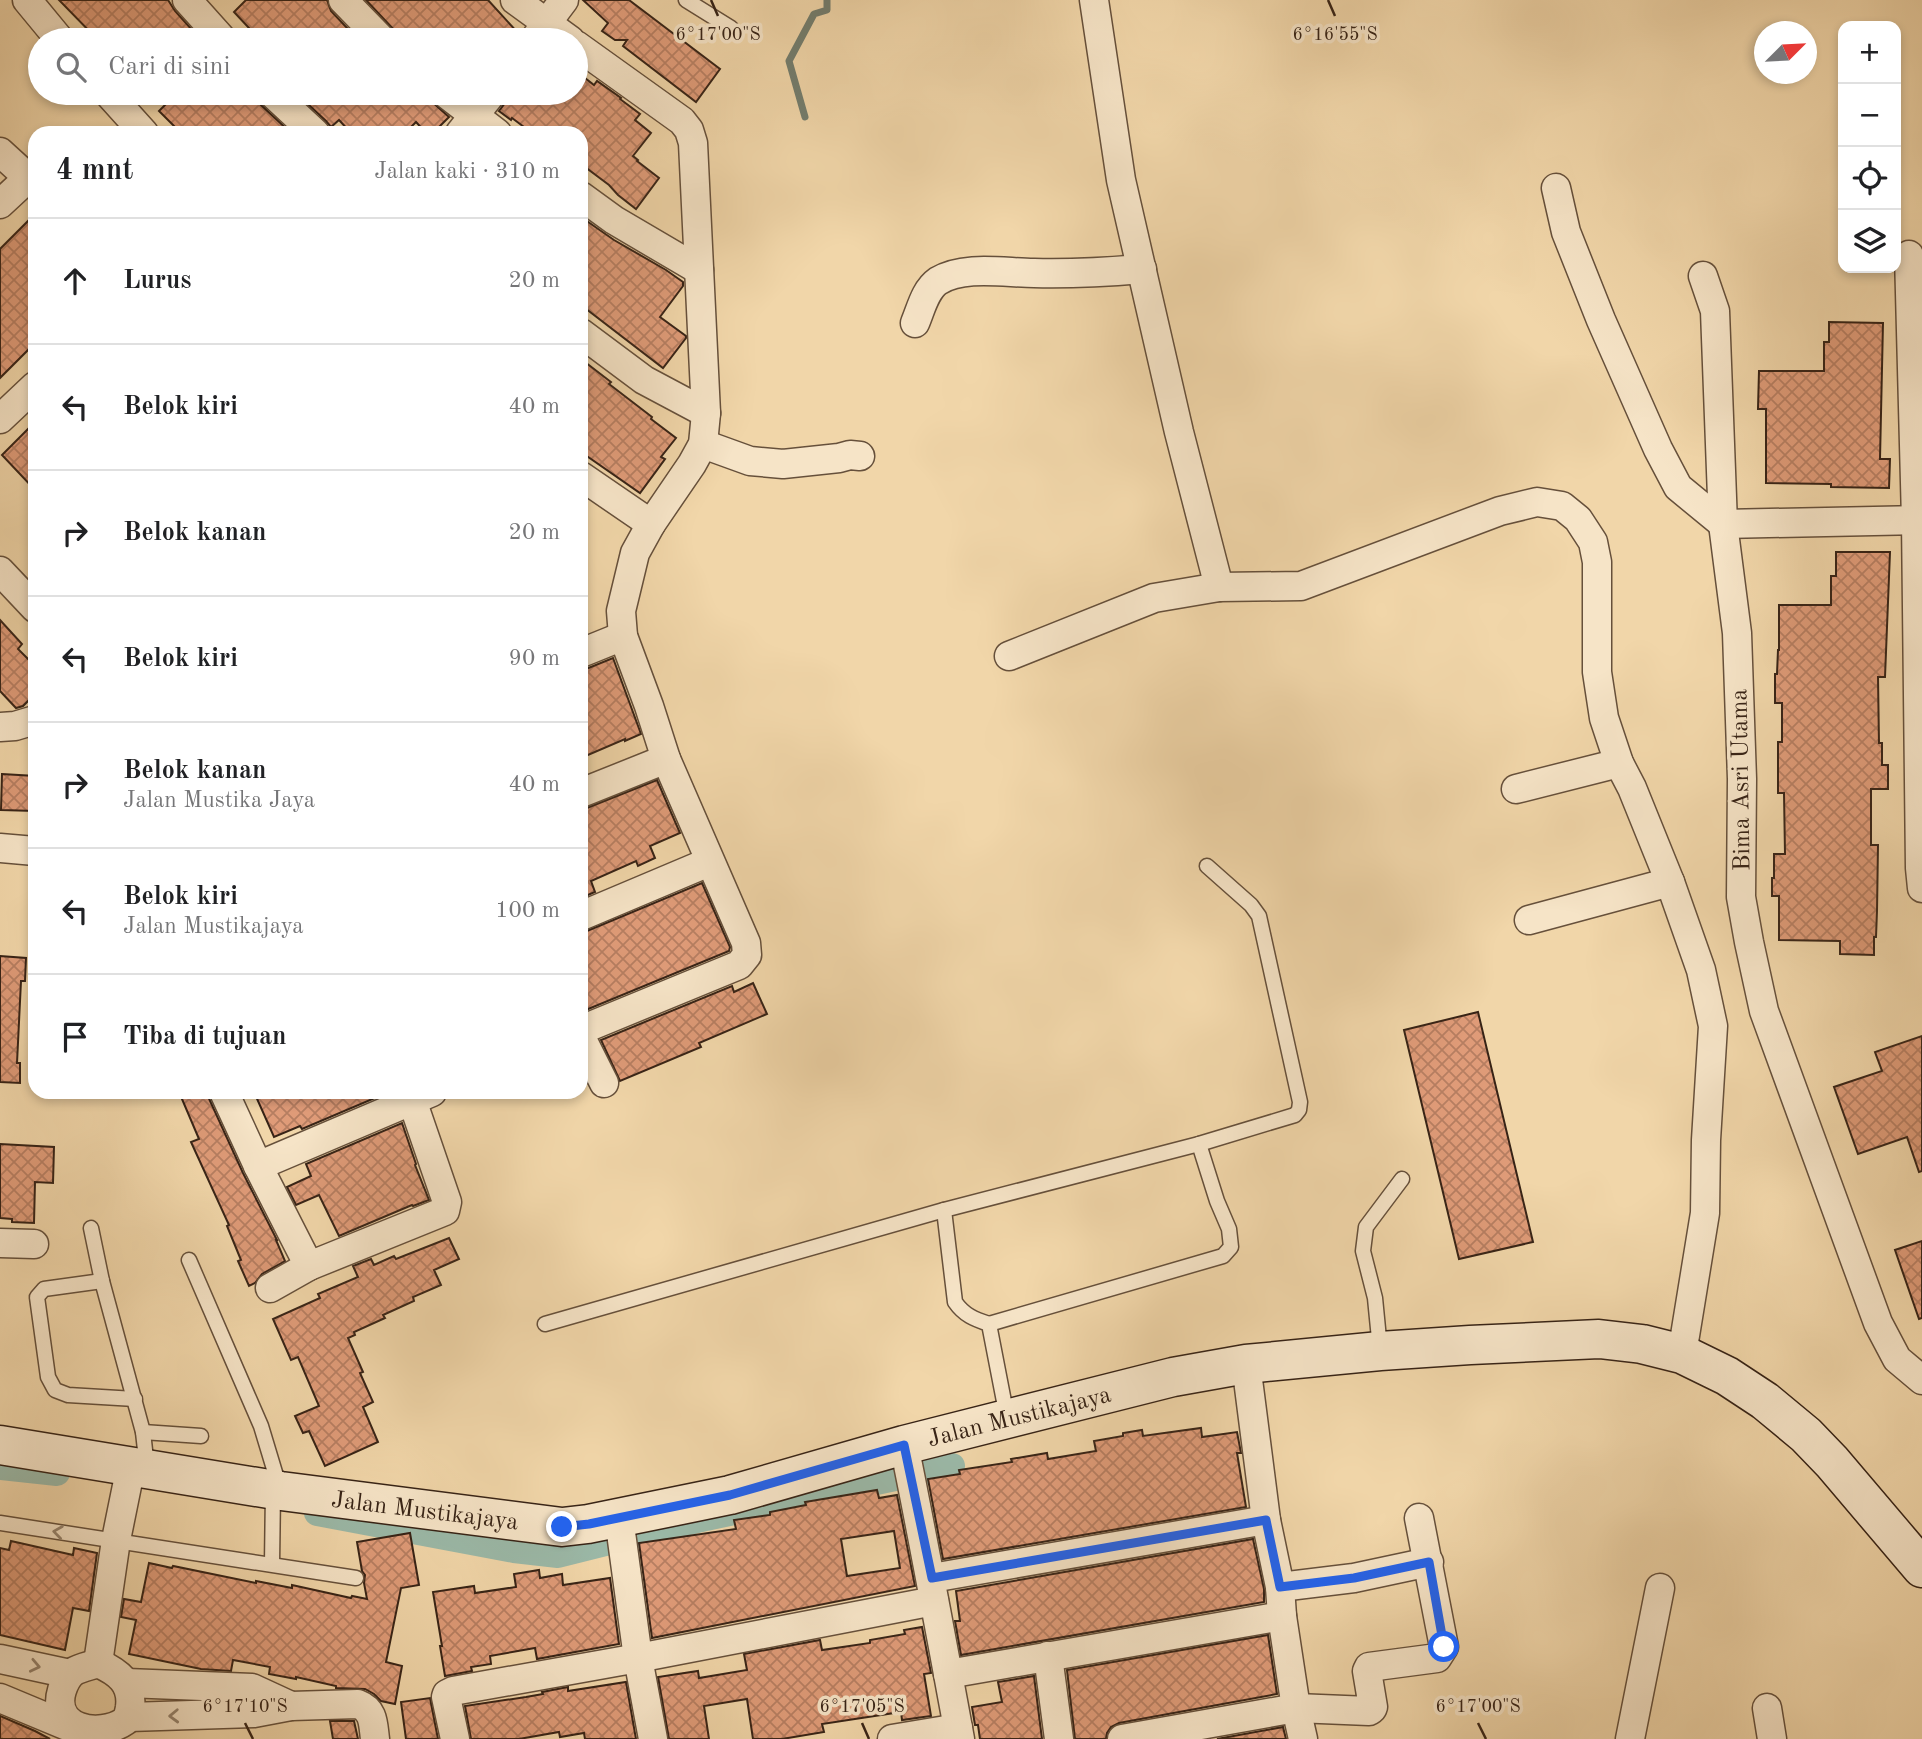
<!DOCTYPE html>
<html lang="id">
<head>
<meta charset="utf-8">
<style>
	body { margin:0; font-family:"Old Standard TT",serif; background:#f2f2f2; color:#202124 }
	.controls { position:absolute; right:21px; top:21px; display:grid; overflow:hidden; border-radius:14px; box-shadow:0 4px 10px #0003 }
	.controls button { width:63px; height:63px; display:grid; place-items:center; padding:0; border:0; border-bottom:2px solid #e0e0e0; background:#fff; color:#202124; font:35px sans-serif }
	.compass { position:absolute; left:1754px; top:21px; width:63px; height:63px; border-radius:50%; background:#fff; box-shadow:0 4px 10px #0003; rotate:66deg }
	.stop { position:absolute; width:21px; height:21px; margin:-16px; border:5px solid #2563eb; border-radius:50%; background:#fff }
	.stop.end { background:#2563eb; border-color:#fff; box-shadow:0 2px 7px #0008 }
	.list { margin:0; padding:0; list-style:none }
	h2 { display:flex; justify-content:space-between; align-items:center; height:91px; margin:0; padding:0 28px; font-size:30px }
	h2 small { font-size:23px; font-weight:400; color:#757577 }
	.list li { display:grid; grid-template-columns:46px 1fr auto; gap:21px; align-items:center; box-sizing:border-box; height:126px; padding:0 28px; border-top:2px solid #e0e0e0 }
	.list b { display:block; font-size:26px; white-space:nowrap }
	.list p { margin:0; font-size:23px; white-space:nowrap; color:#757577 }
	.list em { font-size:23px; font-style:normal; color:#757577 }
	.icon { flex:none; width:38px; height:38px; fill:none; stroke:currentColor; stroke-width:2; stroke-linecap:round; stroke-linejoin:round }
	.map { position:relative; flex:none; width:1922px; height:1739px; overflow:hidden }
	.search { position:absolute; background:#fff; box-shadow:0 4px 10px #0003; left:28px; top:28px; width:560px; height:77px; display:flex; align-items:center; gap:18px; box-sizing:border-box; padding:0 24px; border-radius:38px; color:#757577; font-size:26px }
	.panel { position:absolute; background:#fff; box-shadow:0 4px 10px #0003; left:28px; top:126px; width:560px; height:973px; border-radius:21px }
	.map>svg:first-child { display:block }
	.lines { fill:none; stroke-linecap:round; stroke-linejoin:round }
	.stream { stroke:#737d6e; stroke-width:7 }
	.canal { stroke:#9bb9a8; stroke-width:26 }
	.building { fill:url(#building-cross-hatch); stroke:#372316; stroke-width:2; fill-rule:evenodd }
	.lane-casing { stroke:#66503b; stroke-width:17 }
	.street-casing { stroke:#66503b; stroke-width:31 }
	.secondary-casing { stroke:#372316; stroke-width:41 }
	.lane { stroke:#f6e4c7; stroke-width:14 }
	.street { stroke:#f6e4c7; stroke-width:28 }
	.secondary { stroke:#f6e4c7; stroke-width:38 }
	.oneway { stroke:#96846e }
	.route { stroke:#2563eb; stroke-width:9 }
	.ticks { fill:none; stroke:#372316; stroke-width:2.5 }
	.labels { text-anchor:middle; stroke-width:7; stroke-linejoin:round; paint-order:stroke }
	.street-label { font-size:24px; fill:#372316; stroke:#f6e4c7 }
	.ticks-label { font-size:18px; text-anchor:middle; fill:#372316; stroke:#f6e4c7; stroke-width:7; stroke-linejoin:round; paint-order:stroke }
</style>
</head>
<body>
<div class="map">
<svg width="1922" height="1739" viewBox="0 0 1922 1739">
	<defs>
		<pattern id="building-cross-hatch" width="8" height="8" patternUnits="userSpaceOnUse" patternTransform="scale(1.75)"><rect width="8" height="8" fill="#df9b78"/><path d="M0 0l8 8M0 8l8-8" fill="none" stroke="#b67e61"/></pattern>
	</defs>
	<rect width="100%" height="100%" fill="#f1d6a9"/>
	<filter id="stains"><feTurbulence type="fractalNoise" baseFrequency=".00286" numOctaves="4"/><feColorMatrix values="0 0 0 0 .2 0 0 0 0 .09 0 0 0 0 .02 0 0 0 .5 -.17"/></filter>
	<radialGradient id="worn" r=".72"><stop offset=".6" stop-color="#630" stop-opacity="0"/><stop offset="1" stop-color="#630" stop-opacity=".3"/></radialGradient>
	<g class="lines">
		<!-- stream -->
		<polyline class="stream" points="805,117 789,61 814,14 827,10 827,0"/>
		<!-- canal -->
		<g class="canal">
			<polyline points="0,1467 57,1473"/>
			<polyline points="317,1513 514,1550 558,1555 706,1518 952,1466"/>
		</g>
	</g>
	<!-- building -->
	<g class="building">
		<polygon points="59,0 168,0 175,11 201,40 98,40"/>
		<polygon points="246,0 327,0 331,11 348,29 338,40 239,40 239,38 249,28 234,12"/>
		<polygon points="366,0 488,0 519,34 518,40 409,40 399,30 396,32"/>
		<polygon points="583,0 629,0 720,69 696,102 623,46 627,40 615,40 602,31 608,23"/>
		<polygon points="576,71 594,85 597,81 621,98 620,99 640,114 635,120 651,133 633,156 638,160 637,161 659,178 636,209 618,195 609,185 581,164 581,133 532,133 512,118 511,120 499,111 505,103 508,93 576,93"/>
		<polygon points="177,93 256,93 256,99 261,105 291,133 181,133 159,111"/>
		<polygon points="296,93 417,93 427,103 430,100 449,117 433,133 426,133 416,122 405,133 351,133 339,120 331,127 326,121"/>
		<polygon points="35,214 35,343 0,378 0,249"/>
		<polygon points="581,217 614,240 666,270 683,282 683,286 660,317 686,336 686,338 663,368 581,305"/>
		<polygon points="1829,322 1883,323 1880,459 1890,459 1889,488 1831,487 1831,484 1766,483 1766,409 1758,409 1759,371 1824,371 1824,342 1829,342"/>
		<polygon points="581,359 611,382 609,384 652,417 651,419 676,438 661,457 665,459 640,493 581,452"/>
		<polygon points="35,422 35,490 2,455"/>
		<polygon points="1836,552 1890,552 1885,677 1878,677 1879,743 1882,743 1882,765 1888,765 1888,789 1871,789 1871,845 1878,845 1877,911 1876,937 1874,937 1874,955 1840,954 1840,941 1779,940 1779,896 1772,896 1772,878 1774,878 1774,854 1785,854 1784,793 1778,793 1778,742 1782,742 1782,703 1775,703 1775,674 1777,674 1778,650 1779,650 1779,605 1831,605 1831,576 1836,576"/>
		<polygon points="0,620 22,644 18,649 35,666 35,694 23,706 16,708 0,691"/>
		<polygon points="613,658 641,734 625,741 625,739 581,758 581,671"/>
		<polygon points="2,774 35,776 35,811 1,810"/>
		<polygon points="657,780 680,833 650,846 655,858 638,866 636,861 591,881 595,892 581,898 581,809 587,808"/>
		<polygon points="702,883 730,947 729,951 581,1012 581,932 587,931"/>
		<polygon points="0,956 26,958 25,981 21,981 17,1063 20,1063 20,1083 0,1082"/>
		<polygon points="753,983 767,1014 699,1043 701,1047 620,1081 601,1040 732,986 734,992"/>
		<polygon points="1478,1012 1533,1242 1459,1259 1404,1030"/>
		<polygon points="1922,1036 1922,1171 1919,1172 1907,1137 1858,1154 1834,1087 1882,1071 1875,1052"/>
		<polygon points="179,1092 206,1092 243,1173 277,1240 276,1240 285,1261 262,1274 255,1283 249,1286 238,1261 241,1260 227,1226 229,1225 191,1142 199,1139"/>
		<polygon points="254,1092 381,1092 382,1095 302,1129 300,1126 274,1137"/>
		<polygon points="402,1123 416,1164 415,1165 429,1200 413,1206 412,1205 339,1236 319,1195 296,1205 287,1187 311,1176 306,1164"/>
		<polygon points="0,1144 54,1147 53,1183 35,1182 34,1223 12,1222 12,1219 0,1218"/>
		<polygon points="449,1238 459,1259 434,1270 441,1285 413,1297 414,1301 383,1315 385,1318 354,1332 355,1335 348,1338 363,1372 360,1373 373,1402 363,1407 378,1442 325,1466 309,1431 303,1433 295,1416 319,1406 298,1357 291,1360 273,1319 320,1298 318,1294 358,1277 353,1266 371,1259 374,1265 394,1256 396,1259"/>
		<polygon points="1922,1241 1922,1318 1919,1319 1895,1250"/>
		<polygon points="1201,1428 1202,1437 1237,1432 1241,1453 1237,1453 1246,1507 943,1559 928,1479 960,1474 959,1470 1012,1462 1011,1459 1047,1453 1048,1459 1096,1451 1094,1441 1123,1436 1123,1433 1142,1430 1143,1436"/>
		<path d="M 877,1490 L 879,1498 L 897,1495 L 915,1586 L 652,1638 L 639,1543 L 736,1529 L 734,1520 L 770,1515 L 770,1512 L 806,1505 L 805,1502 ZM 894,1531 L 900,1568 L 847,1576 L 841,1539 Z"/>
		<polygon points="410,1533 419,1585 401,1588 386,1662 402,1666 395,1704 381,1701 374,1694 365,1689 336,1688 336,1686 296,1677 296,1679 269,1674 270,1667 233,1660 231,1671 201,1669 129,1654 136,1620 121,1617 124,1599 141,1602 149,1563 172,1568 173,1566 256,1583 256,1581 292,1588 292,1585 351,1598 352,1596 367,1599 364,1583 365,1575 362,1571 357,1542"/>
		<polygon points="1253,1539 1264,1589 1264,1602 961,1655 955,1621 960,1621 956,1591"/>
		<polygon points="11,1541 73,1555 74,1548 97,1553 89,1611 73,1608 65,1650 0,1635 0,1548 9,1550"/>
		<polygon points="539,1570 540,1578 562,1574 563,1585 610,1578 619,1644 537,1659 535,1648 490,1656 491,1664 471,1667 472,1671 445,1676 440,1646 442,1646 433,1592 474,1586 475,1593 516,1587 514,1574"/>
		<polygon points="922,1627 931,1673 924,1674 931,1716 902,1720 901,1712 822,1724 824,1732 782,1739 753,1739 747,1699 704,1706 709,1739 669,1739 658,1677 698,1671 699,1678 747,1670 744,1654 820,1640 822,1650 870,1643 870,1640 905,1634 904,1630"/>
		<polygon points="1268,1635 1277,1694 1119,1723 1111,1727 1107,1733 1106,1739 1075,1739 1067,1670"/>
		<polygon points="1034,1676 1042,1739 980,1739 978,1725 975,1725 972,1707 1002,1702 998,1682"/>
		<polygon points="626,1682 636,1739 585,1739 584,1733 560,1737 559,1732 519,1739 471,1739 465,1706 526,1697 543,1694 542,1692 568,1687 568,1691"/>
		<polygon points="430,1698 438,1739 406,1739 401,1702"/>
		<polygon points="0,1716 35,1731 50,1739 0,1739"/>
		<polygon points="330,1721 354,1721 358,1739 333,1739"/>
		<polygon points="1283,1727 1286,1739 1217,1739"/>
	</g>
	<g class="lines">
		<defs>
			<g id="lane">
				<polyline points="686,0 731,28"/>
				<polyline points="91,1228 102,1281 143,1432 147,1468"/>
				<polyline points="189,1260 261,1426 280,1489"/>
				<polyline points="102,1281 44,1289 37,1297 48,1377 55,1390 68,1395 135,1399"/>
				<polyline points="545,1324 944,1210"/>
				<polyline points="989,1324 1223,1256 1231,1247 1229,1229 1217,1201 1199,1144"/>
				<polyline points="1380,1349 1375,1298 1363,1251 1366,1227 1402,1179"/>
				<path d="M 1007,1417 L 989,1324 C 974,1319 964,1315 955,1302 L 944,1210 L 1199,1144 L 1295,1115 L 1299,1110 L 1300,1102 L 1259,916 L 1251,905 L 1207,866"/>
				<polyline points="143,1432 201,1436"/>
				<polyline points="0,1523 356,1578"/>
				<polyline points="272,1564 273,1491"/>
			</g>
			<g id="street">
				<polyline points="27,0 60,40"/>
				<polyline points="187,0 223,40"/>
				<polyline points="343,0 382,40"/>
				<polyline points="515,0 570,40"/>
				<polyline points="1094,0 1121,180 1179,432 1219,587"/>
				<polyline points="534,40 564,0"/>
				<polyline points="576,45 682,121 689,130 693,143 706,413 703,444 692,464 651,524 581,476"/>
				<polyline points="108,93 144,133"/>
				<polyline points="272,93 315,133"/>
				<polyline points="445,93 497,133"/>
				<polyline points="460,133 492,93"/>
				<polyline points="0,152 35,184"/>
				<polyline points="1556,188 1566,232 1601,320 1658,449 1678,487 1723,524"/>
				<polyline points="581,196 614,220 699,270"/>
				<polyline points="0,204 28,178"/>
				<polyline points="1909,255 1916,520 1920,868 1922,888"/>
				<polyline points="1703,276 1715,311 1723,524 1737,633 1742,779 1741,897 1749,942 1764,1011 1878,1323 1897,1359 1922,1380"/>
				<path d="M 915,323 C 921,309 925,290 938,281 C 964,265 1005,273 1034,273 C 1070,274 1106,272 1142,269"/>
				<polyline points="581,333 644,380 706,413"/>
				<polyline points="0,419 35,386"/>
				<polyline points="703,444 750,461 783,464 839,458 850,455 860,456"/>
				<polyline points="1723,524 1922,520"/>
				<polyline points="0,571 35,608"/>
				<polyline points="581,653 623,636"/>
				<polyline points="1009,656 1154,598 1219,587 1301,586 1500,511 1537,502 1562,506 1578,519 1593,542 1597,562 1597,672 1604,718 1619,763 1632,788 1670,882 1701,970 1713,1026 1706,1140 1705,1213 1682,1354"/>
				<polyline points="0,727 15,726 35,720"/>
				<polyline points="1516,789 1619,763"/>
				<polyline points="581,793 666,759"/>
				<polyline points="0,848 35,851"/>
				<polyline points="581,916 709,862"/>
				<polyline points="1529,920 1670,882"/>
				<polyline points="581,1030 739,965 747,955 746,943 666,759 649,706 623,636 621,611 635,553 651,524"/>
				<polyline points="581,1037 604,1083"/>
				<polyline points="224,1092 258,1166 309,1266 445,1211 447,1202 412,1100"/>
				<polyline points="258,1166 432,1092"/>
				<polyline points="0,1243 34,1244"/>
				<polyline points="270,1288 309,1266"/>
				<polyline points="1246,1364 1266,1520 1280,1587 1282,1616 1296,1708 1303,1739"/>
				<path d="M 904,1445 C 924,1543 942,1641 960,1739"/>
				<polyline points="619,1518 638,1658 653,1739"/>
				<polyline points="932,1578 1266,1520"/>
				<polyline points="1280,1587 1354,1578 1429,1562"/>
				<polyline points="1048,1656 1059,1739"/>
				<polyline points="0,1659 70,1674"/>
				<path d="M 98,1663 C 118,1672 133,1683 130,1707 C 129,1713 129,1716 125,1721 C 99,1739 50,1729 62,1690 C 64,1684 68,1676 73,1672 C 81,1667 90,1666 98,1663 Z"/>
				<polyline points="98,1663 116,1540 131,1466"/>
				<polyline points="948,1674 1282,1616"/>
				<polyline points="127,1683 252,1688 291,1706"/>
				<polyline points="0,1698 72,1728"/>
				<polyline points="1767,1708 1772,1739"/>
				<path d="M 129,1717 L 254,1713 L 291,1706 L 358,1704 C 374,1710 373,1724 375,1739"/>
				<polyline points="455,1739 446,1697 447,1694 453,1691 638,1658 934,1601"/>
				<polyline points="892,1739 958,1728"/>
				<polyline points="1122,1739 1296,1708 1369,1711 1372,1709 1373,1707 1367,1671 1369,1667 1437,1658 1444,1647 1419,1518"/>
				<polyline points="1630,1739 1660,1588"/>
			</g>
			<polyline id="secondary" points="0,1445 281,1491 562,1527 588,1524 730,1495 904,1445 1173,1377 1246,1364 1380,1351 1470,1345 1599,1339 1642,1344 1682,1354 1727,1376 1765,1401 1806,1435 1832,1462 1922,1568"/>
		</defs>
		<!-- lane casing -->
		<use href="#lane" class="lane-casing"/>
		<!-- street casing -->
		<use href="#street" class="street-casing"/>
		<!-- secondary casing -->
		<use href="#secondary" class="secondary-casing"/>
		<!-- lane -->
		<use href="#lane" class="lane"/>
		<!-- street -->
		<use href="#street" class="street"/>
		<!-- secondary -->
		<use href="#secondary" class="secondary"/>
	</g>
	<!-- one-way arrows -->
	<defs><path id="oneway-chevron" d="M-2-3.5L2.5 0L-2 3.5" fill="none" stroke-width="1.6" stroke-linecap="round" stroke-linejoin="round" transform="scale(1.75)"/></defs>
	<g class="oneway">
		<use href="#oneway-chevron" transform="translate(58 1532) rotate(-172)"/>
		<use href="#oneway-chevron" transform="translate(35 1666) rotate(12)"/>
		<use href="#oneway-chevron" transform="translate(174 1716) rotate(178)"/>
	</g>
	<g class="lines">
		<!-- route -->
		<polyline class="route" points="562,1527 589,1524 730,1495 904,1445 932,1578 1266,1520 1280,1587 1354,1578 1429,1562 1444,1647"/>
	</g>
	<!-- ticks -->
	<path class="ticks" d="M 711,0 L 718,16M 1328,0 L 1335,16M 245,1723 L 253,1739M 862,1723 L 869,1739M 1478,1723 L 1486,1739"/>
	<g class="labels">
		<!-- street labels -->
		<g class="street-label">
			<text transform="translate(1740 780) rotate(-91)" y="8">Bima Asri Utama</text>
			<text transform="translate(1019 1416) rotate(-14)" y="8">Jalan Mustikajaya</text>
			<text transform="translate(425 1510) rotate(7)" y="8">Jalan Mustikajaya</text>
		</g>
	</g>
	<g class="ticks-label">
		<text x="1335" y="40">6°16'55"S</text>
		<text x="718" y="40">6°17'00"S</text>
		<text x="245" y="1712">6°17'10"S</text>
		<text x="862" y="1712">6°17'05"S</text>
		<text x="1478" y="1712">6°17'00"S</text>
	</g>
	<rect width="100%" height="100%" filter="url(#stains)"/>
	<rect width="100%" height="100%" fill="url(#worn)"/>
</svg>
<div class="controls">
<button>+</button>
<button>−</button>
<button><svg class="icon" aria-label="locate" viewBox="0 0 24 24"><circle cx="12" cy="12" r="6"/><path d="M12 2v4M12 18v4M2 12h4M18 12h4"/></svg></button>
<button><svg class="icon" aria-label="layers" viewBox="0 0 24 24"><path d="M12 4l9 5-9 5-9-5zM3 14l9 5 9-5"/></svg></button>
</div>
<svg class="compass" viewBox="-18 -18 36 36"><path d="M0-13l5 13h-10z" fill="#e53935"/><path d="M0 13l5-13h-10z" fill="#757577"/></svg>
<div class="stop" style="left:1444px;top:1647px"></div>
<div class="stop end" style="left:562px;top:1527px"></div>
<div class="search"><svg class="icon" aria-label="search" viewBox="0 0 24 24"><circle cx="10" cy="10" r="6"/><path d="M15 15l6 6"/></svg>Cari di sini</div>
<section class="panel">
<h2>4 mnt<small>Jalan kaki · 310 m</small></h2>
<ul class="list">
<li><svg class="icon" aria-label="ahead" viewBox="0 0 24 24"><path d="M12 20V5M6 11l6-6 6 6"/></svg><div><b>Lurus</b></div><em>20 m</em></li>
<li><svg class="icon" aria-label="left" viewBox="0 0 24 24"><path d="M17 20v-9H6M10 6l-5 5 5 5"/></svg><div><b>Belok kiri</b></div><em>40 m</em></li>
<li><svg class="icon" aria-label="right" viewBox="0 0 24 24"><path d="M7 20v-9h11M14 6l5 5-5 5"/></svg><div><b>Belok kanan</b></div><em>20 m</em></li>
<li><svg class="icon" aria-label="left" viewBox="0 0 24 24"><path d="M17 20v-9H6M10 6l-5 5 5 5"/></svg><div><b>Belok kiri</b></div><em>90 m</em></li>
<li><svg class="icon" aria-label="right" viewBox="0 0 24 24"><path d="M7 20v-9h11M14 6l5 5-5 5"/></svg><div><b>Belok kanan</b><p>Jalan Mustika Jaya</p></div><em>40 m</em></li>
<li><svg class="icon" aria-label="left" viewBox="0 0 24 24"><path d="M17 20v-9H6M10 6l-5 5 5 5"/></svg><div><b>Belok kiri</b><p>Jalan Mustikajaya</p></div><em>100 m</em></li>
<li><svg class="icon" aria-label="arrive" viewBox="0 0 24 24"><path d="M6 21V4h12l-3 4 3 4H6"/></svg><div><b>Tiba di tujuan</b></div></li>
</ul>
</section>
</div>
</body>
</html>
